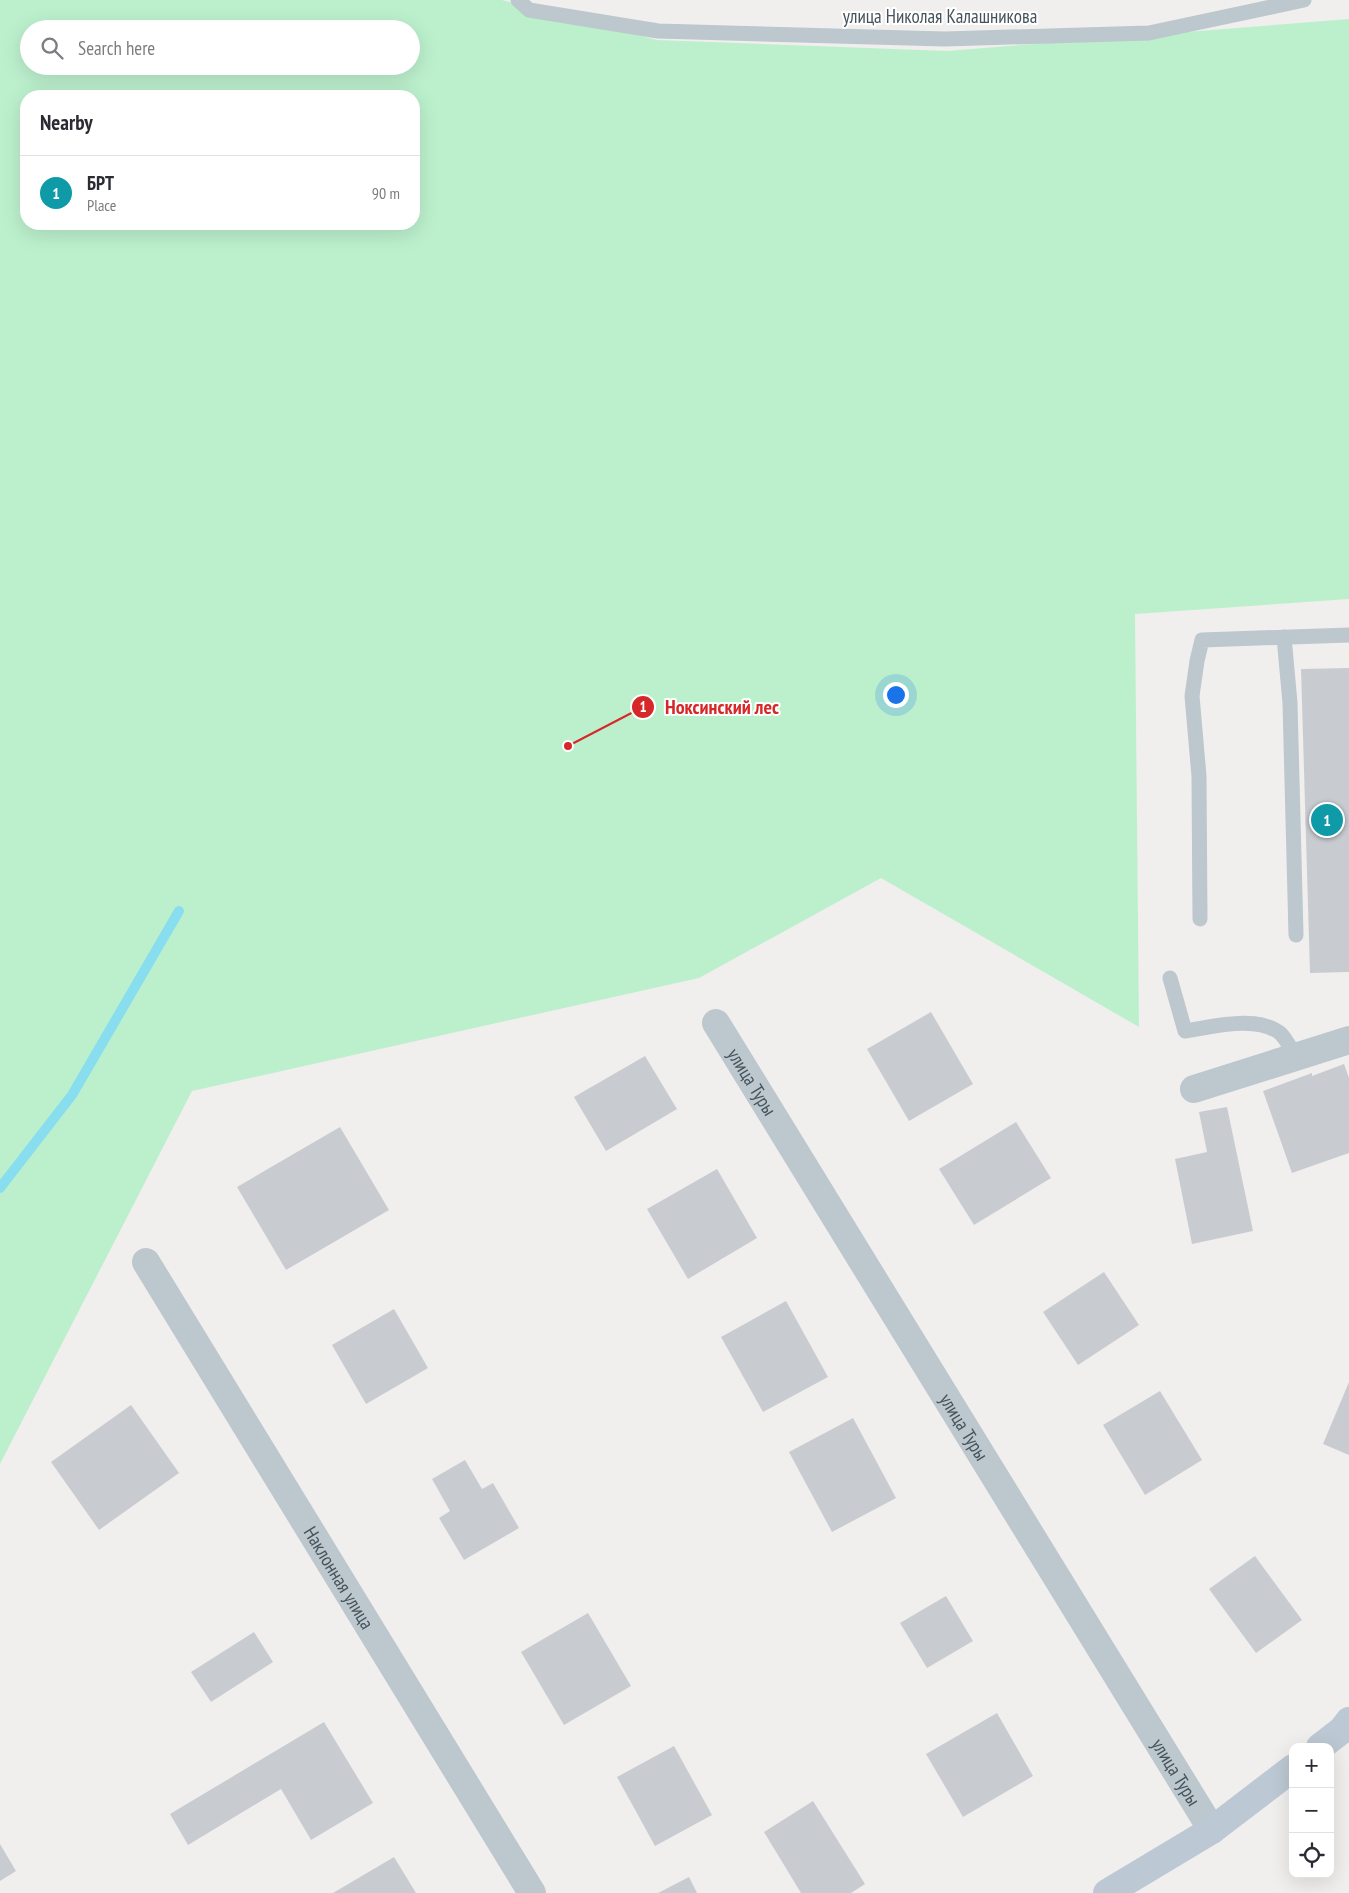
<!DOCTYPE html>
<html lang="en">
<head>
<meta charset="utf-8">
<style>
	body { margin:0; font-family:"PT Sans Narrow",sans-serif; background:#f2f2f3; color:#2b2b33 }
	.controls { position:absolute; right:15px; bottom:15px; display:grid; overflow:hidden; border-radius:10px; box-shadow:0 5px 20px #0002 }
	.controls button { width:45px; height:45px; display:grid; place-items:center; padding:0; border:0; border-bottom:1px solid #e1e1e2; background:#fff; color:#2b2b33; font:25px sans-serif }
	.you { position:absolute; left:895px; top:694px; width:18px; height:18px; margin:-12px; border:4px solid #fff; border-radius:50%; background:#1a73e8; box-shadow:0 0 0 8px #1a73e833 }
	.badge { display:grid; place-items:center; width:32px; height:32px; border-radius:50%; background:#db2777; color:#fff; font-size:16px; font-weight:700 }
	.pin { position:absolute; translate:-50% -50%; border:2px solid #fff; box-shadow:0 1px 5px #0006 }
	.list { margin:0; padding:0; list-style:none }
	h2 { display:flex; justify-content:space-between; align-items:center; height:65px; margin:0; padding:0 20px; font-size:21px }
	h2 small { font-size:16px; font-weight:400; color:#7c7c81 }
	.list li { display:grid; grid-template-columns:32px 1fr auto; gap:15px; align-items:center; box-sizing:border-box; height:75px; padding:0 20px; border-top:1px solid #e1e1e2 }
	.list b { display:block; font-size:19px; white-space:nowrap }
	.list p { margin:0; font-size:16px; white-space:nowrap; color:#7c7c81 }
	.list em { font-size:16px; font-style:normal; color:#7c7c81 }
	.icon { flex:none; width:28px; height:28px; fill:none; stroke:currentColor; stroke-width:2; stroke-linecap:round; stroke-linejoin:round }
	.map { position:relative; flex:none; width:1349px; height:1893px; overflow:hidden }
	.search { position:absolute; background:#fff; box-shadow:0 5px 20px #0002; left:20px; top:20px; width:400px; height:55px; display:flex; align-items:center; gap:12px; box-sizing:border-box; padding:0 18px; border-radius:28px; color:#7c7c81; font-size:19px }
	.panel { position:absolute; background:#fff; box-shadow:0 5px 20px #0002; left:20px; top:90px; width:400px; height:140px; border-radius:20px }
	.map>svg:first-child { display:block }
	.green { fill:#bcf0cd; fill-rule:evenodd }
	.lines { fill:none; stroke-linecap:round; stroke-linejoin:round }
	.stream { stroke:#88deee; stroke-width:10 }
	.building { fill:#c8ccd1 }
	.lane { stroke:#bcc7ce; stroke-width:15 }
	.street { stroke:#bcc7ce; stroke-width:28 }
	.secondary { stroke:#bcc8d3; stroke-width:28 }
	.labels { text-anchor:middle; stroke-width:4; stroke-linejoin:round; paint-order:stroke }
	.street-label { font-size:19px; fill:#46535c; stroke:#fff }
	.leader { fill:none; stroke:#d62828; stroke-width:2 }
	.callout-dot { fill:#d62828; stroke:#fff; stroke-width:2 }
	.mark-label { font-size:15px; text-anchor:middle; font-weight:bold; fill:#fff }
	.callout-label { font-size:20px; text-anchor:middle; font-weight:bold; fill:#d62828; stroke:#fff; stroke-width:4; stroke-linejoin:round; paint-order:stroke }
</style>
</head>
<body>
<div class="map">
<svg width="1349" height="1893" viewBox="0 0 1349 1893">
	<rect width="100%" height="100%" fill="#f1eeee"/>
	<!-- green -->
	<path class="green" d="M 0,0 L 502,0 L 657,40 L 947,51 L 1349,19 L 1349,599 L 1135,614 L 1139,1027 L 881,878 L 699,978 L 192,1091 L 0,1464 ZM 29,29 L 411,29 L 411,66 L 29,66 ZM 26,96 L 414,96 L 414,224 L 26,224 Z"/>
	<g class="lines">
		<!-- stream -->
		<polyline class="stream" points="0,1188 72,1095 179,911"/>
	</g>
	<!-- building -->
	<g class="building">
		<polygon points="1349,668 1349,972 1310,973 1301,669"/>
		<polygon points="931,1012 973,1084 909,1121 867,1049"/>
		<polygon points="645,1056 677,1109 606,1151 574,1097"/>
		<polygon points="1344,1064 1349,1078 1349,1153 1292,1173 1263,1091 1312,1073 1312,1076"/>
		<polygon points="1227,1107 1253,1231 1192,1244 1175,1159 1207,1152 1199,1112"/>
		<polygon points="1016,1122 1051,1178 974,1225 939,1169"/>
		<polygon points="340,1127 389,1210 286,1270 237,1187"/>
		<polygon points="717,1169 757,1238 688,1279 647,1209"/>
		<polygon points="1104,1272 1139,1325 1078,1365 1043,1312"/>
		<polygon points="786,1301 828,1377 763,1412 721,1337"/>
		<polygon points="394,1309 428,1368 366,1404 332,1345"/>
		<polygon points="1349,1382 1349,1455 1323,1444"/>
		<polygon points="1160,1391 1202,1460 1145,1495 1103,1425"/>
		<polygon points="131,1405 179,1473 99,1530 51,1462"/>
		<polygon points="853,1418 896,1498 832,1532 789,1452"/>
		<polygon points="465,1460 482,1489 493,1483 519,1528 464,1560 439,1518 450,1511 432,1479"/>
		<polygon points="1255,1556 1302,1620 1256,1653 1209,1589"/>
		<polygon points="946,1596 973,1641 927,1668 900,1623"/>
		<polygon points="588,1613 631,1686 564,1725 521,1652"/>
		<polygon points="254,1632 273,1662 211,1702 191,1672"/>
		<polygon points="997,1713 1033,1776 963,1817 926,1754"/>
		<polygon points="324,1722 373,1803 311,1840 281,1789 188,1845 170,1814"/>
		<polygon points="674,1746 712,1815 655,1846 617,1777"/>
		<polygon points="813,1801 865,1884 851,1893 801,1893 764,1832"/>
		<polygon points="0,1844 16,1871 0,1881"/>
		<polygon points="394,1857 416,1893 333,1893"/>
		<polygon points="689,1877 697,1893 658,1893"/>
	</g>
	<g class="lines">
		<!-- lane -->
		<g class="lane">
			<polyline points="518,0 529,10 658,31 945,39 1149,33 1304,0"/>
			<polyline points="1284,637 1290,703 1296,935"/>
			<polyline points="1200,919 1199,776 1192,696 1197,661 1202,640 1349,635"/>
			<path d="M 1170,978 L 1185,1031 C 1212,1027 1258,1014 1281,1034 C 1287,1040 1291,1050 1296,1057"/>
		</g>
		<!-- street -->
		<g class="street">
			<path id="s1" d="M 716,1023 L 1212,1830"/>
			<polyline points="1194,1089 1349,1040"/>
			<path id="s2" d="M 146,1262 L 532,1893"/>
		</g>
		<!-- secondary -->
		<g class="secondary">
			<polyline points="1320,1747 1342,1730 1349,1721"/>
			<polyline points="1107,1893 1212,1830 1293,1768"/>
		</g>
	</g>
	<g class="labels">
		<!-- street labels -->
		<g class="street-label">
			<text x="940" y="23">улица Николая Калашникова</text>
			<text dy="7" stroke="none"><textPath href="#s1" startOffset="69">улица Туры</textPath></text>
			<text dy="7" stroke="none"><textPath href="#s1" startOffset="474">улица Туры</textPath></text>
			<text dy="7" stroke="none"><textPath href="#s2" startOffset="370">Наклонная улица</textPath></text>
			<text dy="7" stroke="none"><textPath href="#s1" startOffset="879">улица Туры</textPath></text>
		</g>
	</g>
	<!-- callouts -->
	<path class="leader" d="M568 746L643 707"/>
	<g class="callout-dot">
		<circle cx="568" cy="746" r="5"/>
		<circle cx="643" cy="707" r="12"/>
	</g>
	<g class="mark-label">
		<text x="643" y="712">1</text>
	</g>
	<g class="callout-label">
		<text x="722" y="714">Ноксинский лес</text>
	</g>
</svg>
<div class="controls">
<button>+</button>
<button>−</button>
<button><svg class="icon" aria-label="locate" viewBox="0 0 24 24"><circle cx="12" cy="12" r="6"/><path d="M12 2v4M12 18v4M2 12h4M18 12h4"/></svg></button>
</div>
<div class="you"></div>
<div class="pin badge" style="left:1327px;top:820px;background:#0f9aa8">1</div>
<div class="search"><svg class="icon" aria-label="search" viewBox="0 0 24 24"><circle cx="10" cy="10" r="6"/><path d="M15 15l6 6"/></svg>Search here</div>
<section class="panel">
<h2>Nearby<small></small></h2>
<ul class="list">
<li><span class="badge" style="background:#0f9aa8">1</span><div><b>БРТ</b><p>Place</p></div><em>90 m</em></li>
</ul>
</section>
</div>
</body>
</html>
